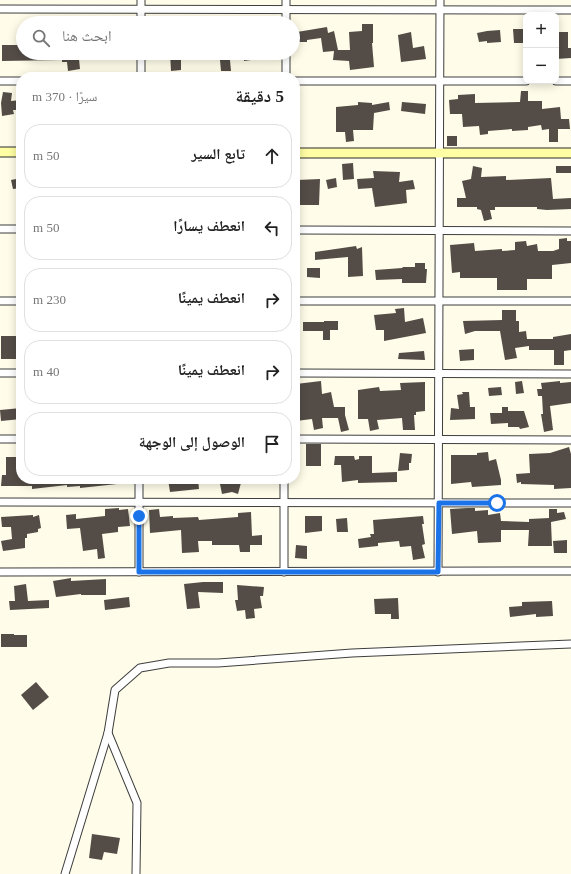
<!DOCTYPE html>
<html lang="ar">
<head>
<meta charset="utf-8">
<style>
	body { margin:0; font-family:"Times New Roman","Noto Naskh Arabic",serif; background:#f6f6f6; color:#222; direction:rtl }
	.controls { position:absolute; right:12px; top:12px; display:grid; overflow:hidden; border-radius:8px; box-shadow:0 2px 10px #0003 }
	.controls button { width:36px; height:36px; display:grid; place-items:center; padding:0; border:0; border-bottom:1px solid #e0e0e0; background:#fff; color:#222; font:20px sans-serif }
	.stop { position:absolute; width:12px; height:12px; margin:-9px; border:3px solid #1a73e8; border-radius:50%; background:#fff }
	.stop.end { background:#1a73e8; border-color:#fff; box-shadow:0 1px 4px #0008 }
	.list { margin:0; padding:0; list-style:none }
	h2 { display:flex; justify-content:space-between; align-items:center; height:52px; margin:0; padding:0 16px; font-size:17px }
	h2 small { font-size:13px; font-weight:400; color:#767676 }
	.list li { display:grid; grid-template-columns:26px 1fr auto; gap:12px; align-items:center; box-sizing:border-box; height:64px; margin:0 8px 8px; padding:0 8px; border:1px solid #e0e0e0; border-radius:16px }
	.list b { display:block; font-size:15px; white-space:nowrap }
	.list em { font-size:13px; font-style:normal; color:#767676 }
	.icon { flex:none; width:22px; height:22px; fill:none; stroke:currentColor; stroke-width:2; stroke-linecap:round; stroke-linejoin:round }
	.map { position:relative; flex:none; width:571px; height:874px; overflow:hidden; direction:ltr }
	.search { position:absolute; background:#fff; box-shadow:0 2px 10px #0003; left:16px; top:16px; width:284px; height:44px; display:flex; align-items:center; gap:10px; box-sizing:border-box; padding:0 14px; border-radius:22px; color:#767676; font-size:15px }
	.panel { position:absolute; background:#fff; box-shadow:0 2px 10px #0003; left:16px; top:72px; width:284px; height:412px; border-radius:16px; direction:rtl }
	.map>svg:first-child { display:block }
	.building { fill:#544d47 }
	.lines { fill:none; stroke-linecap:round; stroke-linejoin:round }
	.street-casing { stroke:#3e3e3e; stroke-width:9 }
	.secondary-casing { stroke:#2d2d2d; stroke-width:11 }
	.street { stroke:#fff; stroke-width:7 }
	.secondary { stroke:#fffea4; stroke-width:9 }
	.route { stroke:#1a73e8; stroke-width:5 }
</style>
</head>
<body>
<div class="map">
<svg width="571" height="874" viewBox="0 0 571 874">
	<rect width="100%" height="100%" fill="#fffde9"/>
	<!-- building -->
	<g class="building">
		<polygon points="362,24 373,24 373,43 372,43 374,67 350,70 349,61 333,60 334,51 323,52 321,38 307,40 307,42 297,42 297,32 327,27 328,33 334,31 338,50 350,50 349,32 362,31"/>
		<polygon points="513,29 526,29 526,43 514,43"/>
		<polygon points="500,30 501,42 487,43 487,41 479,42 477,33 487,31"/>
		<polygon points="411,32 413,48 424,46 426,59 401,62 398,35"/>
		<polygon points="556,32 568,32 568,48 571,48 571,58 556,59"/>
		<polygon points="2,45 23,45 23,53 80,53 81,59 79,59 80,69 68,71 67,62 62,62 62,60 2,61"/>
		<polygon points="170,53 189,53 190,59 181,60 181,70 171,71"/>
		<polygon points="229,53 251,53 251,60 244,61 244,59 230,60"/>
		<polygon points="264,53 281,53 281,57 265,60"/>
		<polygon points="220,60 230,60 231,71 221,71"/>
		<polygon points="521,91 528,91 528,101 542,101 542,109 560,107 561,119 569,119 570,129 558,129 558,142 549,142 549,129 542,130 541,125 528,127 528,130 512,131 512,129 488,131 488,134 480,135 479,126 463,127 462,114 450,114 449,100 458,99 458,95 475,94 475,103 520,102"/>
		<polygon points="3,92 12,93 11,101 21,100 21,110 13,110 14,114 2,116 1,103"/>
		<polygon points="358,102 372,103 372,105 389,102 390,110 374,113 373,130 353,130 354,141 346,142 345,132 336,132 336,107 358,105"/>
		<polygon points="402,102 426,104 425,114 401,111"/>
		<rect x="447" y="136" width="10" height="10"/>
		<polygon points="353,163 354,179 343,180 342,164"/>
		<polygon points="473,166 482,168 481,177 506,176 506,180 551,178 553,199 571,198 571,209 547,210 537,209 537,207 495,207 495,210 490,210 492,219 484,221 481,210 477,209 477,207 457,207 457,198 466,198 462,181 471,179"/>
		<rect x="556" y="166" width="15" height="7"/>
		<polygon points="373,171 400,172 399,182 413,180 415,189 406,190 407,203 375,207 372,188 358,189 357,179 374,178"/>
		<polygon points="21,178 21,188 13,189 11,180"/>
		<polygon points="336,178 337,187 328,189 326,180"/>
		<polygon points="320,179 319,205 297,205 297,180"/>
		<polygon points="567,238 567,241 571,241 571,263 552,265 552,279 527,279 527,290 497,290 497,278 460,278 460,272 452,273 450,245 474,243 475,251 502,249 502,251 515,250 515,242 526,241 527,246 537,244 538,251 553,251 559,249 559,239"/>
		<polygon points="356,246 357,249 362,247 363,276 348,277 348,257 315,260 315,252"/>
		<polygon points="415,263 425,263 425,269 427,269 426,283 402,283 402,279 376,280 375,270 402,268 403,267 415,267"/>
		<polygon points="307,268 320,268 320,278 307,277"/>
		<polygon points="404,308 405,322 423,318 426,333 384,341 384,330 376,330 374,315 396,313 395,309"/>
		<polygon points="502,310 516,310 516,321 519,321 519,332 526,331 527,339 553,339 553,337 571,334 571,350 564,351 564,365 554,365 554,350 529,350 529,346 515,348 517,358 505,360 500,331 475,331 465,334 463,321 502,320"/>
		<polygon points="324,321 338,321 338,330 330,330 330,340 323,340 323,331 303,331 303,322 324,322"/>
		<rect x="1" y="336" width="20" height="23"/>
		<polygon points="474,349 474,360 460,361 459,350"/>
		<polygon points="424,351 425,360 398,359 399,353"/>
		<polygon points="321,381 322,394 331,392 334,407 345,407 345,415 349,430 341,432 338,418 322,418 323,428 314,430 312,419 296,421 296,400 295,400 296,384"/>
		<polygon points="522,381 524,393 516,394 515,382"/>
		<polygon points="560,381 560,383 571,382 571,403 550,406 553,430 544,432 541,414 543,414 542,396 538,396 537,389 542,389 541,383"/>
		<polygon points="425,382 425,411 416,412 416,415 414,415 415,430 403,430 402,418 377,420 379,429 370,431 368,419 358,419 358,390 379,387 380,391 401,390 400,383"/>
		<polygon points="501,387 502,395 489,396 488,388"/>
		<polygon points="462,392 469,392 470,407 475,407 475,419 450,420 451,408 459,409 457,395 463,394"/>
		<polygon points="502,407 508,407 508,411 524,411 529,427 520,429 519,427 508,427 508,423 491,424 490,413 502,413"/>
		<polygon points="21,408 21,419 1,421 0,410"/>
		<rect x="306" y="444" width="15" height="22"/>
		<polygon points="569,447 571,454 571,488 554,489 554,485 521,484 521,482 517,483 516,474 530,473 529,454 550,453"/>
		<polygon points="488,452 489,461 496,459 501,480 501,485 472,487 471,482 451,484 451,455 477,455 477,453"/>
		<polygon points="400,453 412,454 411,463 409,463 409,470 398,471"/>
		<polygon points="335,456 354,456 355,460 359,459 359,456 372,456 372,473 397,472 397,482 358,483 358,480 342,482 341,465 334,465"/>
		<polygon points="6,457 21,457 21,479 117,479 117,484 80,488 80,486 67,487 67,485 32,489 32,486 1,486 2,475 6,475"/>
		<polygon points="168,479 198,479 199,489 170,492"/>
		<polygon points="219,479 242,479 238,494 232,492 222,494"/>
		<polygon points="119,508 119,510 128,509 130,526 118,527 118,532 102,534 105,558 98,559 97,549 83,551 80,528 67,529 66,515 76,514 76,519 105,516 105,509"/>
		<polygon points="467,508 475,508 475,511 488,510 488,515 500,513 501,521 529,522 529,519 549,518 549,509 557,509 557,513 564,512 566,519 551,522 552,546 528,546 529,530 501,530 501,542 478,543 477,531 452,534 450,509"/>
		<polygon points="159,509 160,517 173,516 173,518 198,517 199,520 238,517 238,513 251,512 252,536 262,535 262,545 250,545 250,552 240,552 239,545 212,545 212,541 198,541 199,552 182,553 181,530 150,533 149,510"/>
		<polygon points="33,515 33,517 39,515 41,528 38,529 38,532 27,534 27,538 25,538 25,548 3,551 1,541 12,539 11,527 2,527 1,517"/>
		<polygon points="305,516 322,516 322,531 305,533"/>
		<polygon points="423,516 424,524 422,524 425,544 422,545 425,558 413,560 411,546 400,547 399,541 378,543 378,546 359,548 358,539 371,537 370,534 374,534 373,520"/>
		<polygon points="347,518 348,532 337,532 336,519"/>
		<polygon points="567,540 567,553 554,553 553,541"/>
		<polygon points="296,545 307,546 307,559 295,558"/>
		<polygon points="71,578 71,581 106,579 106,595 81,595 81,594 56,597 53,581"/>
		<polygon points="203,582 223,582 223,593 198,592 200,608 187,609 184,584"/>
		<polygon points="26,584 28,601 49,600 49,608 10,610 9,601 15,601 14,586"/>
		<polygon points="237,585 264,587 263,596 260,596 262,608 254,609 255,618 246,619 245,610 237,611 235,600 238,600"/>
		<polygon points="129,597 130,607 105,610 104,600"/>
		<polygon points="398,598 399,619 391,619 391,614 375,614 374,599"/>
		<polygon points="552,601 553,616 536,617 536,614 510,617 509,607 522,606 522,602"/>
		<polygon points="1,634 14,634 14,635 27,635 27,647 1,647"/>
		<polygon points="36,682 49,697 33,710 21,695"/>
		<polygon points="92,834 120,838 117,854 104,852 102,860 89,858"/>
	</g>
	<g class="lines">
		<defs>
			<g id="street">
				<polyline points="0,9 571,10"/>
				<polyline points="141,23 141,0"/>
				<polyline points="286,23 286,0"/>
				<polyline points="141,77 141,53"/>
				<polyline points="286,77 286,53"/>
				<polyline points="0,81 21,81"/>
				<polyline points="295,81 526,81"/>
				<polyline points="556,81 571,81"/>
				<polyline points="0,229 21,229"/>
				<polyline points="295,230 571,231"/>
				<polyline points="0,301 21,301"/>
				<polyline points="295,301 571,301"/>
				<polyline points="0,373 21,373"/>
				<polyline points="295,373 571,374"/>
				<polyline points="0,439 21,439"/>
				<polyline points="295,439 571,440"/>
				<polyline points="0,502 571,503"/>
				<polyline points="0,572 571,571"/>
				<polyline points="139,572 139,479"/>
				<polyline points="284,572 284,479"/>
				<polyline points="438,572 440,0"/>
				<polyline points="108,733 137,803 136,874"/>
				<polyline points="65,874 108,733 115,690 140,668 169,663 218,663 352,653 571,644"/>
			</g>
			<g id="secondary">
				<polyline points="0,152 21,152"/>
				<polyline points="295,153 571,153"/>
			</g>
		</defs>
		<!-- street casing -->
		<use href="#street" class="street-casing"/>
		<!-- secondary casing -->
		<use href="#secondary" class="secondary-casing"/>
		<!-- street -->
		<use href="#street" class="street"/>
		<!-- secondary -->
		<use href="#secondary" class="secondary"/>
	</g>
	<g class="lines">
		<!-- route -->
		<polyline class="route" points="139,516 139,572 438,572 439,503 497,503"/>
	</g>
</svg>
<div class="controls">
<button>+</button>
<button>−</button>
</div>
<div class="stop" style="left:497px;top:503px"></div>
<div class="stop end" style="left:139px;top:516px"></div>
<div class="search"><svg class="icon" aria-label="search" viewBox="0 0 24 24"><circle cx="10" cy="10" r="6"/><path d="M15 15l6 6"/></svg>ابحث هنا</div>
<section class="panel">
<h2>5 دقيقة<small>سيرًا · 370 m</small></h2>
<ul class="list">
<li><svg class="icon" aria-label="ahead" viewBox="0 0 24 24"><path d="M12 20V5M6 11l6-6 6 6"/></svg><div><b>تابع السير</b></div><em>50 m</em></li>
<li><svg class="icon" aria-label="left" viewBox="0 0 24 24"><path d="M17 20v-9H6M10 6l-5 5 5 5"/></svg><div><b>انعطف يسارًا</b></div><em>50 m</em></li>
<li><svg class="icon" aria-label="right" viewBox="0 0 24 24"><path d="M7 20v-9h11M14 6l5 5-5 5"/></svg><div><b>انعطف يمينًا</b></div><em>230 m</em></li>
<li><svg class="icon" aria-label="right" viewBox="0 0 24 24"><path d="M7 20v-9h11M14 6l5 5-5 5"/></svg><div><b>انعطف يمينًا</b></div><em>40 m</em></li>
<li><svg class="icon" aria-label="arrive" viewBox="0 0 24 24"><path d="M6 21V4h12l-3 4 3 4H6"/></svg><div><b>الوصول إلى الوجهة</b></div></li>
</ul>
</section>
</div>
</body>
</html>
